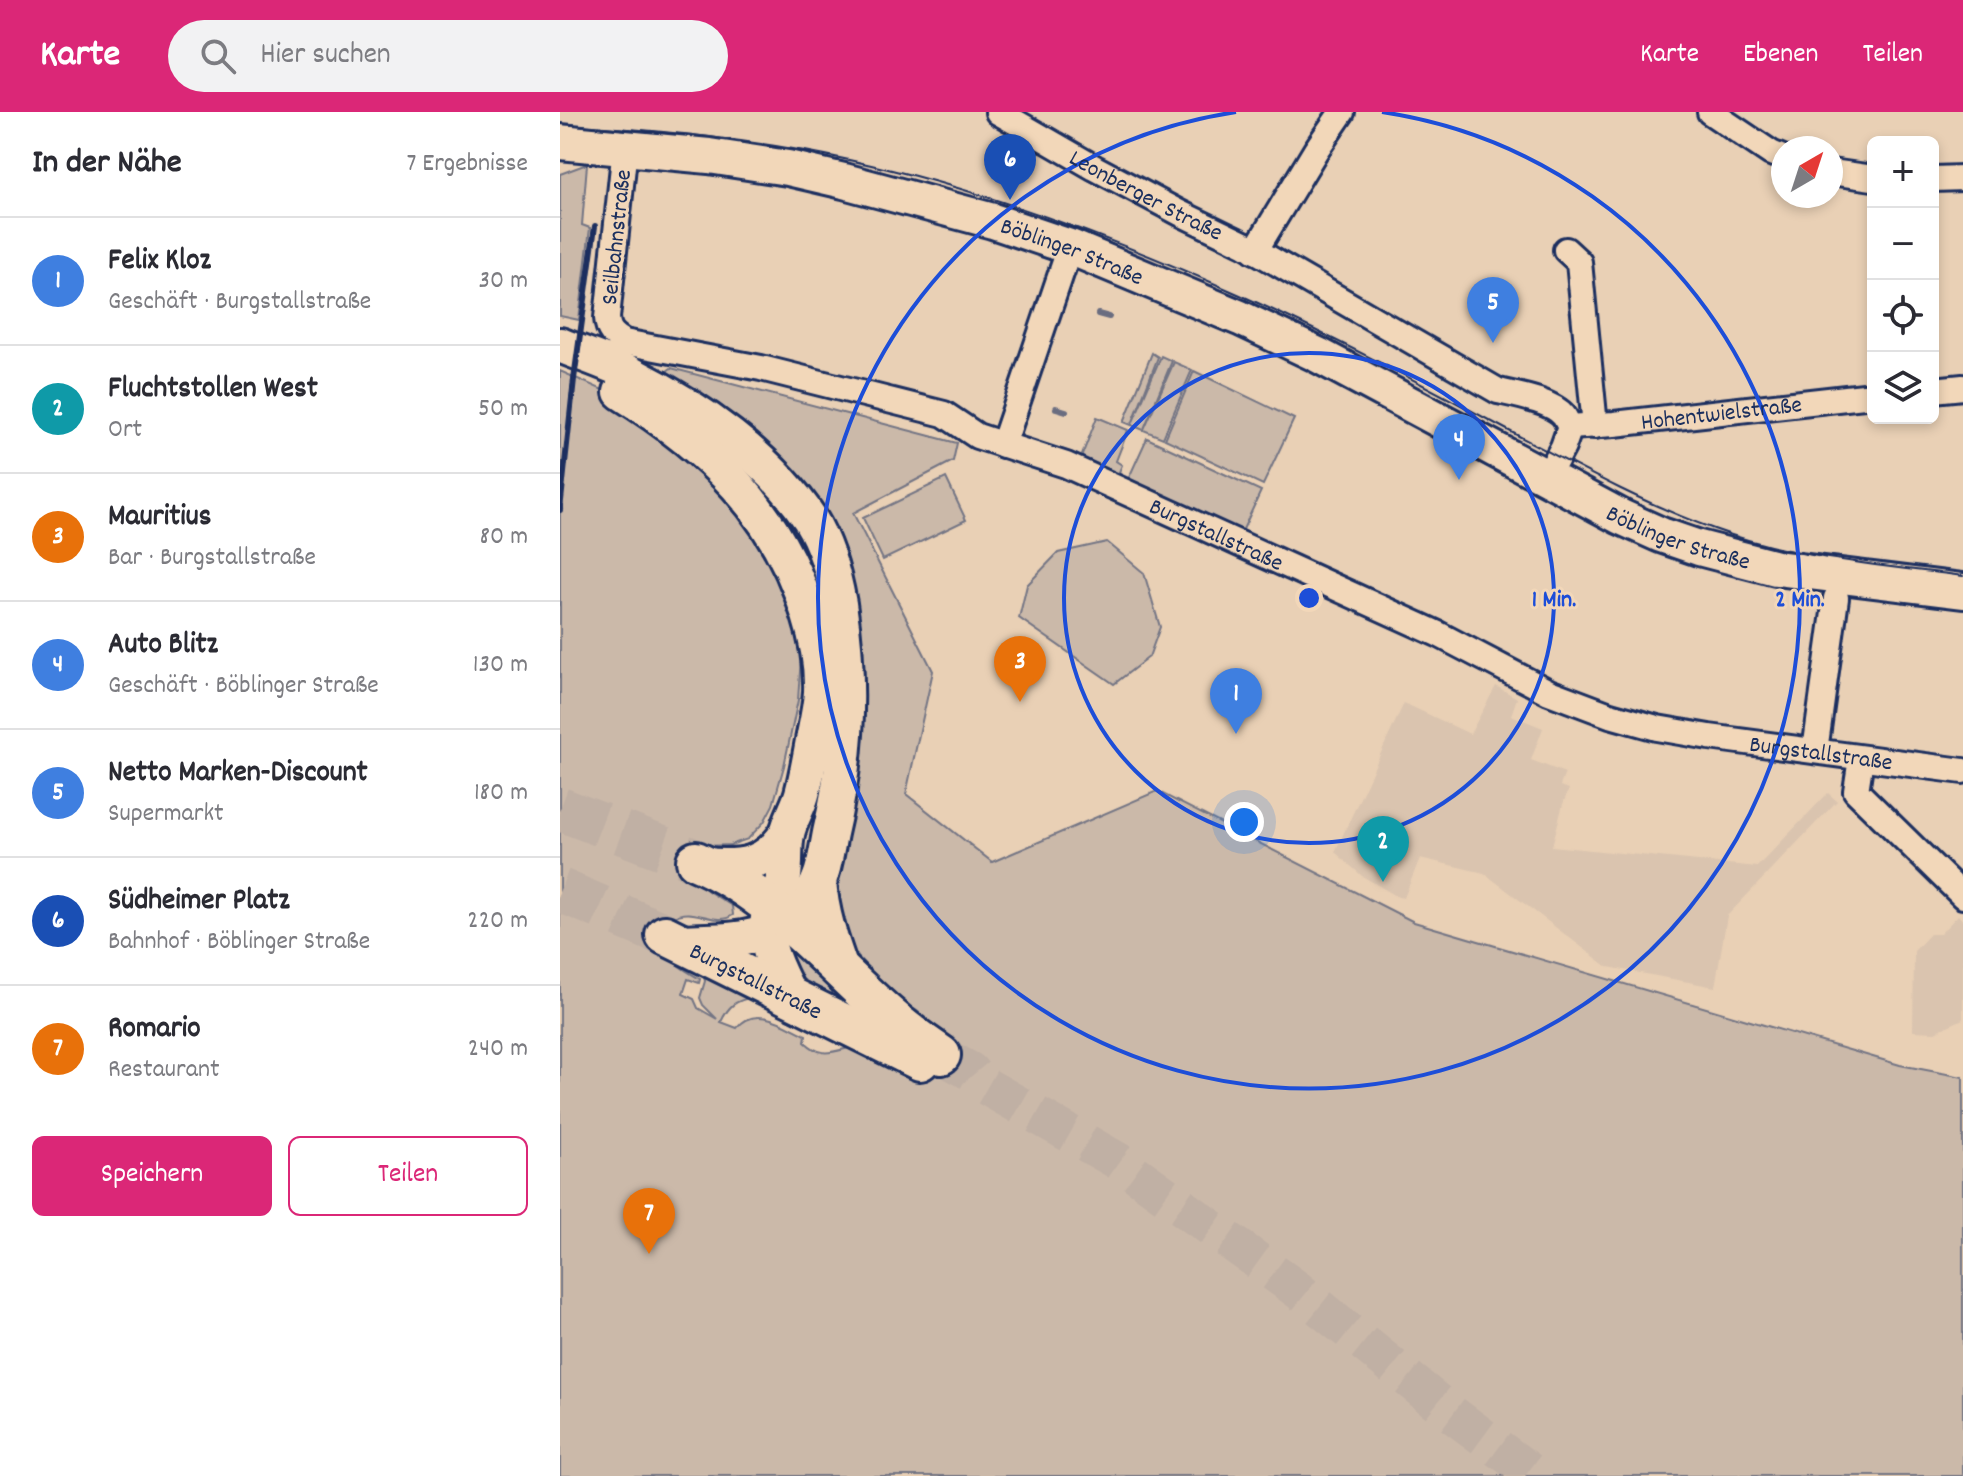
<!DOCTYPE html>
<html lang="de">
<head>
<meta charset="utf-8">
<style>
	body { margin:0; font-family:Dekko,sans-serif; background:#f2f2f3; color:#2b2b33 }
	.controls { position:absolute; right:24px; top:24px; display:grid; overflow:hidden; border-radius:12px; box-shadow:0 4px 12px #0003 }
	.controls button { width:72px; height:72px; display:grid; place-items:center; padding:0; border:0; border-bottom:2px solid #e1e1e2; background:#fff; color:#2b2b33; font:40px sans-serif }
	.compass { position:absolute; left:1211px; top:24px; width:72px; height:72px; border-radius:50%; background:#fff; box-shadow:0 4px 12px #0003; rotate:39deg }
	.you { position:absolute; left:684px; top:710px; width:28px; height:28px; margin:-20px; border:6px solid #fff; border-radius:50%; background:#1a73e8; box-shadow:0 0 0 12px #1a73e833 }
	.badge { display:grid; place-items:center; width:52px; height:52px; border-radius:50%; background:#db2777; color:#fff; font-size:26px; font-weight:700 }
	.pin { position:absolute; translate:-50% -66px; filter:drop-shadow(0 2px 4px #0008) }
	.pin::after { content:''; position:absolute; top:42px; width:28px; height:24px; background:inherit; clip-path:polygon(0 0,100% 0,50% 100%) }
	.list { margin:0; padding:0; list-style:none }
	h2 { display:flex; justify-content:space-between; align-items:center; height:104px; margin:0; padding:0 32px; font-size:34px }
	h2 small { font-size:26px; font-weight:400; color:#7c7c81 }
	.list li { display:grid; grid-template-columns:52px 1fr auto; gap:24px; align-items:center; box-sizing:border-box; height:128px; padding:0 32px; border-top:2px solid #e1e1e2 }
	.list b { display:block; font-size:30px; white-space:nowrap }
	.list p { margin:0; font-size:26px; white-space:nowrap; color:#7c7c81 }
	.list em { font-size:26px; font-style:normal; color:#7c7c81 }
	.actions { display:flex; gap:16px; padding:24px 32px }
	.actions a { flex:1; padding:18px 0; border:2px solid #db2777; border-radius:12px; text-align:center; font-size:28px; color:#db2777 }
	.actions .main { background:#db2777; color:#fff }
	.icon { flex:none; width:44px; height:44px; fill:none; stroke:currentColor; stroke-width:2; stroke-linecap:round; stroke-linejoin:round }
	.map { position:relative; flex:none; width:1403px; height:1364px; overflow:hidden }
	header { display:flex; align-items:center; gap:48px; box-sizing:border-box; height:112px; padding:0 40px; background:#db2777; color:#fff }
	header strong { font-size:38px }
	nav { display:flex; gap:44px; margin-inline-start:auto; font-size:28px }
	.search { width:560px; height:72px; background:#f2f2f3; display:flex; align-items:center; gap:20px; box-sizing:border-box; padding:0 28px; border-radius:44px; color:#7c7c81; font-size:30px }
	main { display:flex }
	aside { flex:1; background:#fff }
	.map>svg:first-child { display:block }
	.built { fill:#dac4af }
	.green { fill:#cbb9a9; stroke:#737484; stroke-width:2; fill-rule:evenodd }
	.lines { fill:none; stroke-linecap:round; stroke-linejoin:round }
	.stream { stroke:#6b6d80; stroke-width:6 }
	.primary-tunnel { stroke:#c0b0a4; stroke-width:38; stroke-dasharray:38 19; stroke-linecap:butt }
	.highway-tunnel { stroke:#c0b0a4; stroke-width:44; stroke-dasharray:44 22; stroke-linecap:butt }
	.street-casing { stroke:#1b2f5e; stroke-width:30 }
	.secondary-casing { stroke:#1b2f5e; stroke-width:40 }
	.primary-casing { stroke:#1b2f5e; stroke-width:44 }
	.street { stroke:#f2d7b9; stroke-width:24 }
	.secondary { stroke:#f2d7b9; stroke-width:34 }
	.primary { stroke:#f2d7b9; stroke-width:38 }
	.tram { stroke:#1b2f5e; stroke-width:2 }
	.rail { stroke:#1b2f5e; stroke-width:6 }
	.ring { fill:none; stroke:#1d4ed8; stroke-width:4 }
	.labels { text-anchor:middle; stroke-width:6; stroke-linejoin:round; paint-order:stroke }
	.street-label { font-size:24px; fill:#1b2f5e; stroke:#f2d7b9 }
	.centre { fill:#1d4ed8; stroke:#f2d7b9; stroke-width:4 }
	.ring-label { font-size:24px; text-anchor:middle; font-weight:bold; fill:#1d4ed8; stroke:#f2d7b9; stroke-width:6; stroke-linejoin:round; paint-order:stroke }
</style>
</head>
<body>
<header>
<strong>Karte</strong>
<div class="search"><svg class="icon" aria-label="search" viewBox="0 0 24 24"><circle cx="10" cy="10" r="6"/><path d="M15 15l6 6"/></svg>Hier suchen</div>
<nav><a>Karte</a><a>Ebenen</a><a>Teilen</a></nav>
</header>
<main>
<aside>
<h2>In der Nähe<small>7 Ergebnisse</small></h2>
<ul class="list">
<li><span class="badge" style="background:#3f7fe0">1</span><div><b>Felix Kloz</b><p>Geschäft · Burgstallstraße</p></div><em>30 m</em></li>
<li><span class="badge" style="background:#0f9aa8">2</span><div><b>Fluchtstollen West</b><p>Ort</p></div><em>50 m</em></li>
<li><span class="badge" style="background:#e8710a">3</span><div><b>Mauritius</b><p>Bar · Burgstallstraße</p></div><em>80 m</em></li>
<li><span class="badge" style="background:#3f7fe0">4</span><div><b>Auto Blitz</b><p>Geschäft · Böblinger Straße</p></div><em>130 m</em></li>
<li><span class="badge" style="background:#3f7fe0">5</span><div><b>Netto Marken-Discount</b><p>Supermarkt</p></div><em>180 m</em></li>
<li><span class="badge" style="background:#1a4fb4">6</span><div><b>Südheimer Platz</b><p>Bahnhof · Böblinger Straße</p></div><em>220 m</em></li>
<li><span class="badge" style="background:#e8710a">7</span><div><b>Romario</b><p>Restaurant</p></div><em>240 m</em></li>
</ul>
<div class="actions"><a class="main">Speichern</a><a>Teilen</a></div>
</aside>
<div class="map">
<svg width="1403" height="1364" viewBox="0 0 1403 1364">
	<rect width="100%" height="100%" fill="#e9d0b5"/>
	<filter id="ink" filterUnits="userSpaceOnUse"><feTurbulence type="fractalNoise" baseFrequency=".0125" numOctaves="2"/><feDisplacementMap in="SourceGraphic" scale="16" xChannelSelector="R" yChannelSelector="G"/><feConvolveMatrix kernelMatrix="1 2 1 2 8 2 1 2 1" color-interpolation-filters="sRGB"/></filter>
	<g filter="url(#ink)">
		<!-- built -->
		<g class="built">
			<polygon points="936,574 957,586 951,603 983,616 971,648 1005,661 1000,674 1009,677 1003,692 992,734 1197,755 1268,681 1277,689 1167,804 1155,875 1048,855 924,761 860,746 844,786 838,785 802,764 775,740 844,591 910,622"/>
			<polygon points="1398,803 1403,809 1403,907 1375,920 1353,919 1354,839 1370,822 1380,822"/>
		</g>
		<!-- green -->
		<g class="green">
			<polygon points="27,52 22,113 30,116 19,208 0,204 0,62"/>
			<polygon points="592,241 598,245 572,312 601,244 612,249 584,317 614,250 632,258 603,326 564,310"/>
			<path d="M 111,256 L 397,331 L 393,349 L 293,401 L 373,559 L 346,682 L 432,750 L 597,679 L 854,810 L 1340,953 L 1403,965 L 1403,1364 L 0,1364 L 0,259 L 43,278 L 105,322 L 171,378 L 203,434 L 230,489 L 241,545 L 238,588 L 224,654 L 213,693 L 204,710 L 188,727 L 170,733 L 147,734 L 141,737 L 133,750 L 132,759 L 137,769 L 148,779 L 172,794 L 173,803 C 154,816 133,792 112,806 C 107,810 104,816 103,822 C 97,845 124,857 140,867 L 139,871 L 128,867 L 123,882 L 134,887 L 138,896 L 157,907 L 143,893 L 140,886 L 145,869 L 143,862 L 146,853 L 273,914 L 311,935 L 308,945 L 342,960 L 373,964 L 385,948 L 388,935 C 376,916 357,890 333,891 L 314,862 L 299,846 L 281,821 L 270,796 L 269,768 L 272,747 L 293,628 L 292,489 L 282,439 L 266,403 L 238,366 L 210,339 L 157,297 L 99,265 ZM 193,885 L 270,920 L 289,936 C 269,941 261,945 245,930 L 246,923 C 225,913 195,892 177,916 L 161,910 C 169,893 175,889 193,885 Z"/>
			<polygon points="634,259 734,307 703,373 605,327"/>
			<polygon points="537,305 568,318 556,349 562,353 556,367 519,351"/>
			<polygon points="587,326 701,379 680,424 566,372"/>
			<polygon points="386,366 406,408 323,448 303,406"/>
			<polygon points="547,430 584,461 600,515 589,545 554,572 459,506 467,473 498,441"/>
			<path d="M 223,828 L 297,893 L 294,900 C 275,890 238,874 228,854 C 225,847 225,835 223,828 Z"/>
		</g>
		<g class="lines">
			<!-- stream -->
			<g class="stream">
				<polyline points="538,202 549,205"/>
				<polyline points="496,296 506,299"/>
			</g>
			<!-- primary-tunnel -->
			<polyline class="primary-tunnel" points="381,943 410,959 420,971 558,1049 738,1178 892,1302 976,1364"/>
			<!-- highway-tunnel -->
			<g class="highway-tunnel">
				<polyline points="0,697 136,749"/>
				<polyline points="0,778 105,823"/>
			</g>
			<defs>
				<g id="street">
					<path id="s1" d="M 438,0 L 535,56 L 620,101 L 686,133 L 938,279 C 956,283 992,289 1004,304 C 1005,305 1009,314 1010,315 L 1003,335 L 987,365"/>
					<polyline points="1150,0 1211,41 1223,46"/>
					<path id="s2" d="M 65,35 L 47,206 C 48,219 53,223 64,230 L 201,256 L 384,302 L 417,324 L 506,353 L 878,522 L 989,580 L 1050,603 L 1097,616 L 1149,625 L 1403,659"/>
					<polyline points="1271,60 1313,66"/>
					<polyline points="1373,67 1403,66"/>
					<polyline points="1006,138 1019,150 1035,314"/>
					<polyline points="695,139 756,38 782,0"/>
					<polyline points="1373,278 1403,275"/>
					<path id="s3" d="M 1010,315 L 1054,312 L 1313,283"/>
					<polyline points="443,333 510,135"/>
					<polyline points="1255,639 1276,486"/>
					<polyline points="1301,646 1296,679 1403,784"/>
				</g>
				<g id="secondary">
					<path id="s4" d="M 0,30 L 149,44 L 228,56 L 284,69 L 433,109 L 510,135 L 680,206 L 758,243 L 1061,405 L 1101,423 L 1139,436 L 1216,456 L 1403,479"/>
					<path d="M 0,233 C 24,243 50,251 73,263 C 137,295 210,346 250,407 C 266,433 274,463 279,492 C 291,569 288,646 270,721 C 267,736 265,754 259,768 C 253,783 239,802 226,811 C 194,831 156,828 120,830"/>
					<path d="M 61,280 C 150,336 218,399 249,503 C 257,528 262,553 261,580 C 260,598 255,617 252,634 C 249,650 246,667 242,682 C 238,696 230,708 227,722 C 224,736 226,750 224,764 C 222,776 214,787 210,798 C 200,830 217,857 230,884"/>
					<path d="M 144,753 C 181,756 205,755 227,721"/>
					<path d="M 259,768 C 261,801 271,829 282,860"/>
				</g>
				<g id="primary">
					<path d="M 136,749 C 214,782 269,852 332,906 C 347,920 364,931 381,943"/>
					<path id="s5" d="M 105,823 L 360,949"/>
				</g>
			</defs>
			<!-- street casing -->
			<use href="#street" class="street-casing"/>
			<!-- secondary casing -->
			<use href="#secondary" class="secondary-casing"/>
			<!-- primary casing -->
			<use href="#primary" class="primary-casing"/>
			<!-- street -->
			<use href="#street" class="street"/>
			<!-- secondary -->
			<use href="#secondary" class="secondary"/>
			<!-- primary -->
			<use href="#primary" class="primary"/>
			<!-- tram -->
			<path class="tram" d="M 0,12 C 97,18 194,27 289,48 C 423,77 553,126 678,182 C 766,221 853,267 938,313 C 1008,350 1079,390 1154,417 C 1233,446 1319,453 1403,464"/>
			<!-- rail -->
			<polyline class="rail" points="0,398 14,267 35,114"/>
		</g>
	</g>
	<!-- distance rings -->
	<g class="ring">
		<circle cx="749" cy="486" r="245"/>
		<path d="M822 0A491 491 0 1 1 676 0"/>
	</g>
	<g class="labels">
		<!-- street labels -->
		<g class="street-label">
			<text dy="8" stroke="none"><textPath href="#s1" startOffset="170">Leonberger Straße</textPath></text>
			<text transform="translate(55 125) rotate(-84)" y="8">Seilbahnstraße</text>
			<text dy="8" stroke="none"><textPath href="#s4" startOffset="526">Böblinger Straße</textPath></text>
			<text dy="8" stroke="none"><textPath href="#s3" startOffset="152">Hohentwielstraße</textPath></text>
			<text dy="8" stroke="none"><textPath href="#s2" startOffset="830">Burgstallstraße</textPath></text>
			<text dy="8" stroke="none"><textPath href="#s4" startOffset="1198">Böblinger Straße</textPath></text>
			<text dy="8" stroke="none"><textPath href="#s2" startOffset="1478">Burgstallstraße</textPath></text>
			<text dy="8" stroke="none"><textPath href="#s5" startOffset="102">Burgstallstraße</textPath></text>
		</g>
	</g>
	<circle cx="749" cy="486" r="12" class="centre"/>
	<g class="ring-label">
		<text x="994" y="494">1 Min.</text>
		<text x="1240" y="494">2 Min.</text>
	</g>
</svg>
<div class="controls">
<button>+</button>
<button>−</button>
<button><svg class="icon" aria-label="locate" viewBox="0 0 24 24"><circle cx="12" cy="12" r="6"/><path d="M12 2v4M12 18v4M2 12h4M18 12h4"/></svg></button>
<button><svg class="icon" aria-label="layers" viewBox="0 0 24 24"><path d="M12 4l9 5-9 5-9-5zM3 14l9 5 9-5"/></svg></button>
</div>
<svg class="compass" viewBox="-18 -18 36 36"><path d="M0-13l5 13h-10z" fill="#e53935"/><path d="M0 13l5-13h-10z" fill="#7c7c81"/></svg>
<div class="you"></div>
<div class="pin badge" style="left:676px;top:622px;background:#3f7fe0">1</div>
<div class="pin badge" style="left:823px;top:770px;background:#0f9aa8">2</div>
<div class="pin badge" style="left:460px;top:590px;background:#e8710a">3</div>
<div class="pin badge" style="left:899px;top:368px;background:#3f7fe0">4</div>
<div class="pin badge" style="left:933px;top:231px;background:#3f7fe0">5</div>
<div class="pin badge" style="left:450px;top:88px;background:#1a4fb4">6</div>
<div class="pin badge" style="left:89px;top:1142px;background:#e8710a">7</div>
</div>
</main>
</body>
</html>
